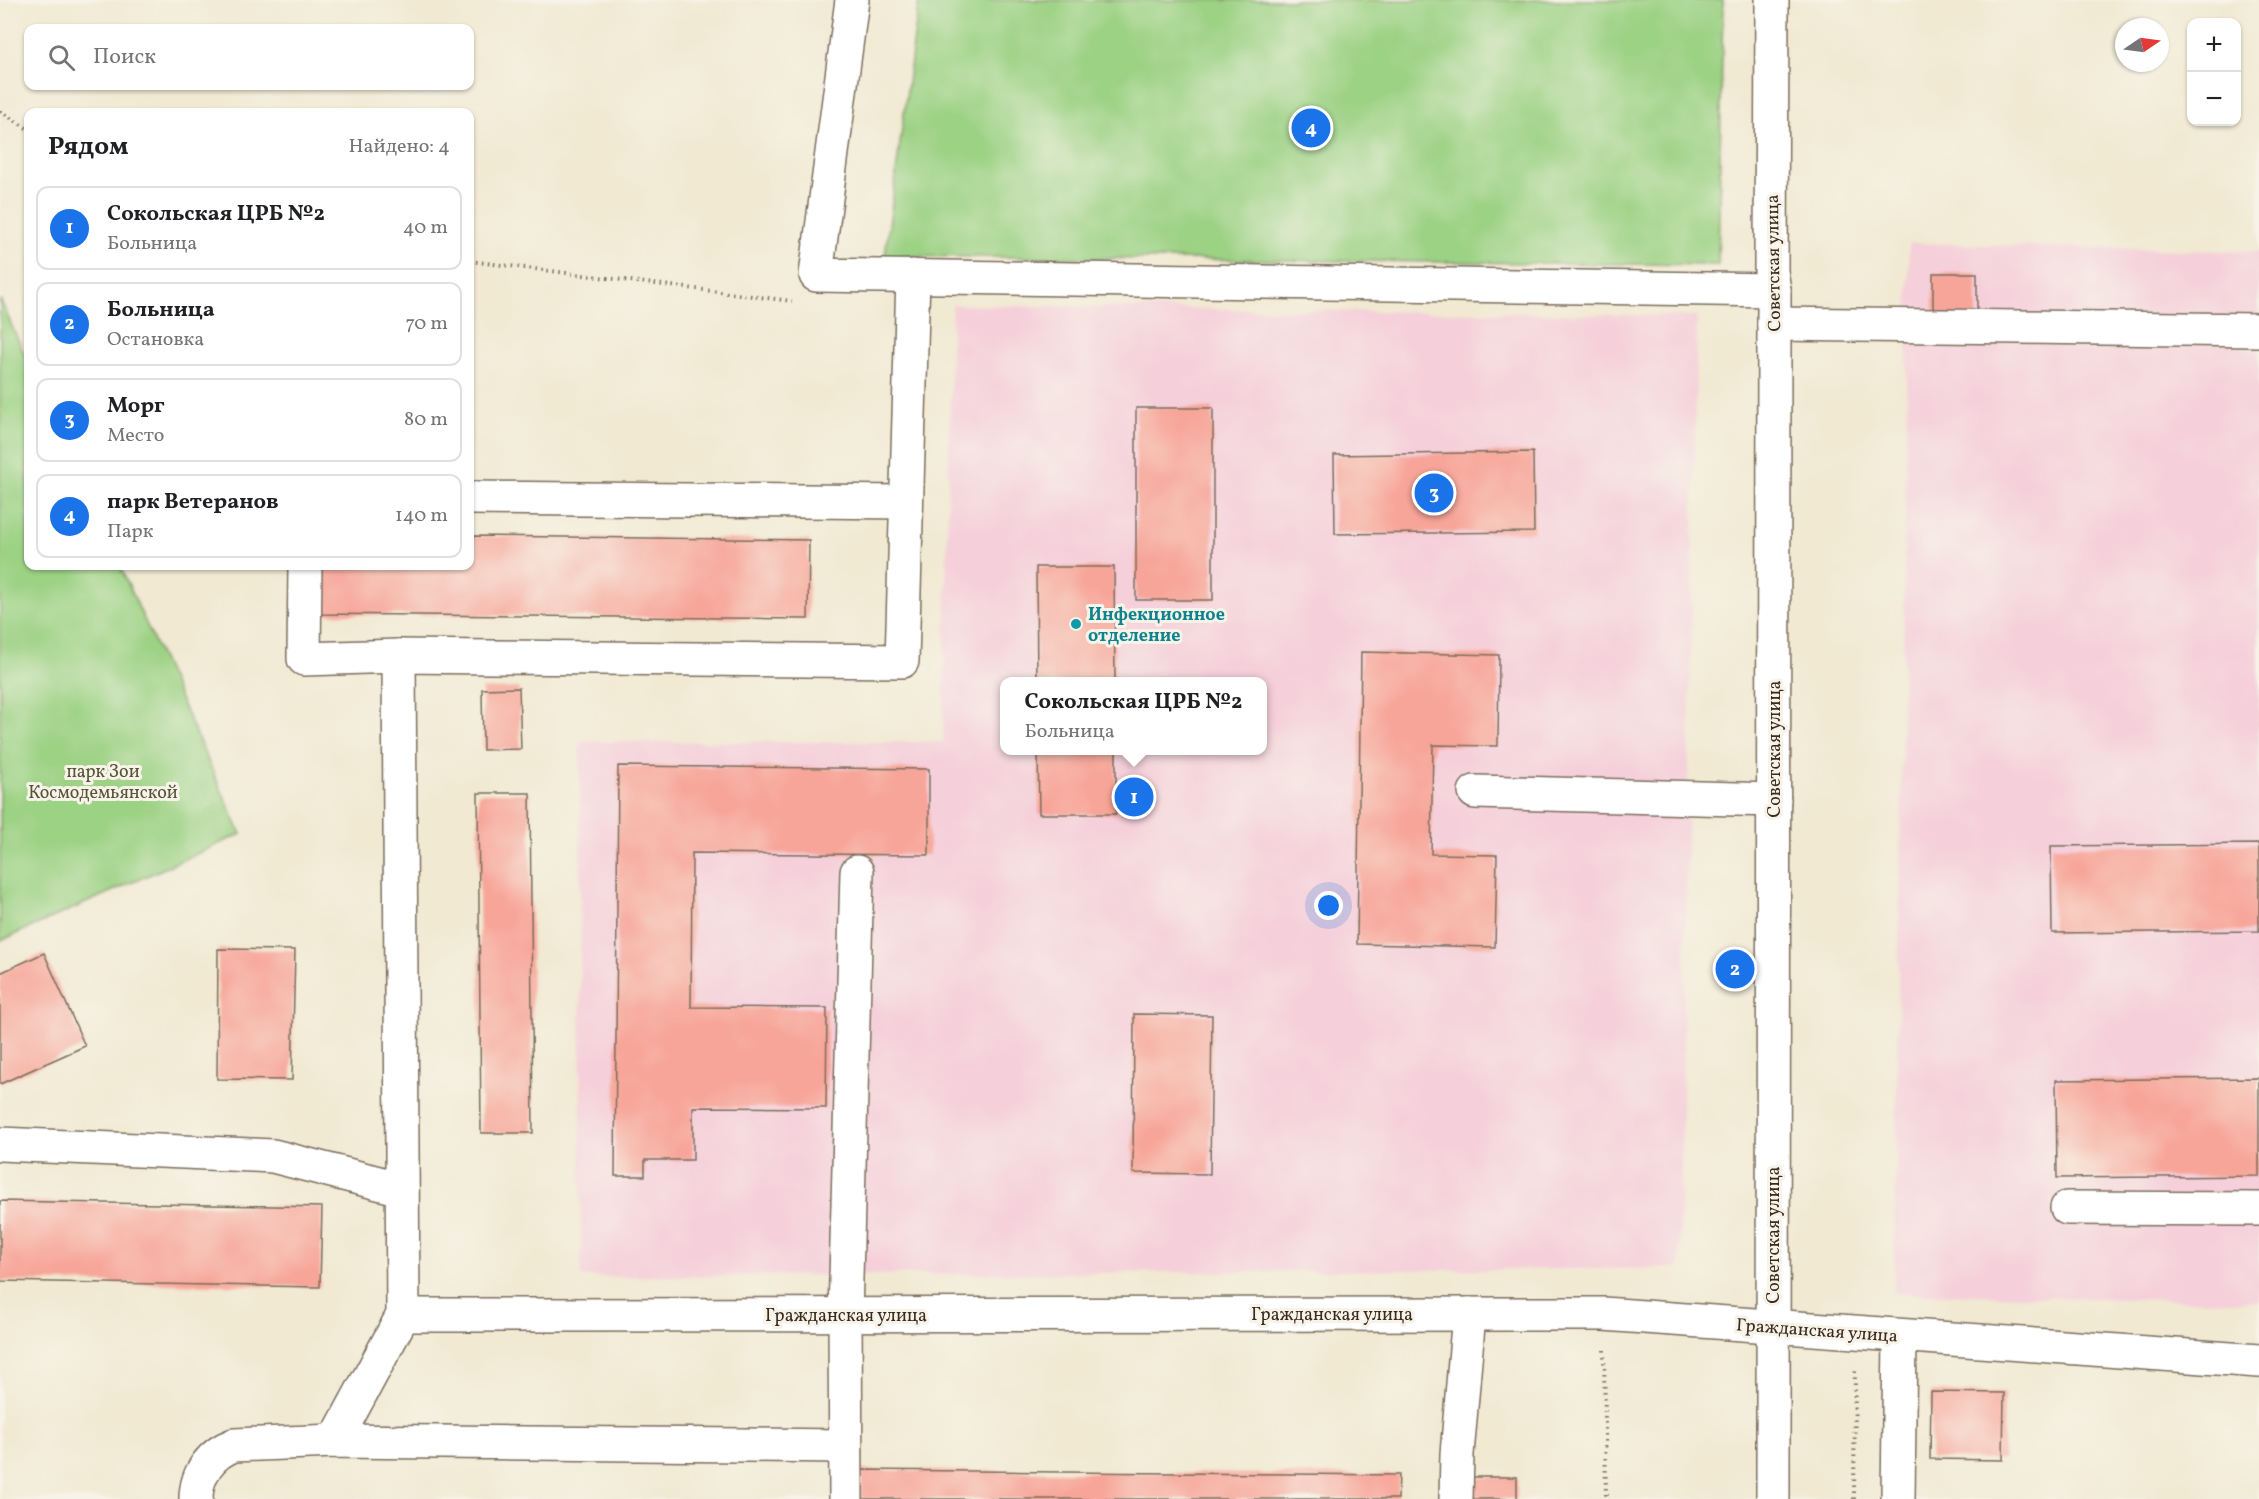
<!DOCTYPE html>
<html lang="ru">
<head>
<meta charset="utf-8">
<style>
	body { margin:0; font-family:Vollkorn,serif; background:#f2f2f2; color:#202124 }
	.controls { position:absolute; right:18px; top:18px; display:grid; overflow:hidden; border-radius:12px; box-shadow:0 2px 4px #0004 }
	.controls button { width:54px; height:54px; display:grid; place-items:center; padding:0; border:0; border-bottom:2px solid #e0e0e0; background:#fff; color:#202124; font:30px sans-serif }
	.compass { position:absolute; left:2115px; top:18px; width:54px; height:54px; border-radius:50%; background:#fff; box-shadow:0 2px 4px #0004; rotate:77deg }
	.you { position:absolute; left:1329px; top:906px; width:21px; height:21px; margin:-15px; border:4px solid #fff; border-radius:50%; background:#1a73e8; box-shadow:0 0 0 9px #1a73e833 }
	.badge { display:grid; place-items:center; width:39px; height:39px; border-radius:50%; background:#1a73e8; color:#fff; font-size:20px; font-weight:700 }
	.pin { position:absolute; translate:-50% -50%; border:3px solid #fff; box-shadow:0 2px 6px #0006 }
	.popup { position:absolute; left:1000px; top:677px; width:267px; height:78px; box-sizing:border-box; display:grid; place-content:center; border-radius:12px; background:#fff; filter:drop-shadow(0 2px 4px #0005); font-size:20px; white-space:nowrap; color:#757577 }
	.popup b { font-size:22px; color:#202124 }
	.popup::after { content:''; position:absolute; left:50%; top:100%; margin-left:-12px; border:12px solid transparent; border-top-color:#fff }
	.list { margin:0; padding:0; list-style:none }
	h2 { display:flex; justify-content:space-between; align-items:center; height:78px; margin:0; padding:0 24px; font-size:26px }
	h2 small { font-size:20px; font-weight:400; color:#757577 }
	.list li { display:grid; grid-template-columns:39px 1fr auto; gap:18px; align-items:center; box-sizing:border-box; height:84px; margin:0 12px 12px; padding:0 12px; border:2px solid #e0e0e0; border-radius:12px }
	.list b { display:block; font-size:22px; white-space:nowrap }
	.list p { margin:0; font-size:20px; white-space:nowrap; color:#757577 }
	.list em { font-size:20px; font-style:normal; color:#757577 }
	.icon { flex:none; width:33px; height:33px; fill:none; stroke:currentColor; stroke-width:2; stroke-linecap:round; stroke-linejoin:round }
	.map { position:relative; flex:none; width:2259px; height:1499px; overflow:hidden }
	.search { position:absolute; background:#fff; box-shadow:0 2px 4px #0004; left:24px; top:24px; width:450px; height:66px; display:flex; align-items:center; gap:15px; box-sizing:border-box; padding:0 21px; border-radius:12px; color:#757577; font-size:22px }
	.panel { position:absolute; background:#fff; box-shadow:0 2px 4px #0004; left:24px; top:108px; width:450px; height:462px; border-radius:12px }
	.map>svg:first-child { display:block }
	.built { fill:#f5cfda; fill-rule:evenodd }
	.green { fill:#9cd284; stroke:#6c7e51; stroke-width:1.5 }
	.building { fill:#f7a598 }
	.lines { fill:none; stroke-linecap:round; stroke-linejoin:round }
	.minor-casing { stroke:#7b6d5d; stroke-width:36 }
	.major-casing { stroke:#7b6d5d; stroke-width:36 }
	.path { stroke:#7b6d5d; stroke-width:4; stroke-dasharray:1.5 4.5; stroke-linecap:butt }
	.minor { stroke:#fff; stroke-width:33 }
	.major { stroke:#fff; stroke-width:33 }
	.culture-dot { fill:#0f9aa8; stroke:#f7f3e8; stroke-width:2 }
	.labels { text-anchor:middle; stroke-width:6; stroke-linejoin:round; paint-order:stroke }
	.street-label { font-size:18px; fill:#3b2a1e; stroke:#f7f3e8 }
	.culture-label { font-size:18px; font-weight:bold; fill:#0d838f; stroke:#f7f3e8; text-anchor:start }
	.park-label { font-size:18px; fill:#535438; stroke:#f7f3e8 }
</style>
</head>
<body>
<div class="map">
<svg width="2259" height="1499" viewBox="0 0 2259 1499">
	<rect width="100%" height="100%" fill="#f7f3e8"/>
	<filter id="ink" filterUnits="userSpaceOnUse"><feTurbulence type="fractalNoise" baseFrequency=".0167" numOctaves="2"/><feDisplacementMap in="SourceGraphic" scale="12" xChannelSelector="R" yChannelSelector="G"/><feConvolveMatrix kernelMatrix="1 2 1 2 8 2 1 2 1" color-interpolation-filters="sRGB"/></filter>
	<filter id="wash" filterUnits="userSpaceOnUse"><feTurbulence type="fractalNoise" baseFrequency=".008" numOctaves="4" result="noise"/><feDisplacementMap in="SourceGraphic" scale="24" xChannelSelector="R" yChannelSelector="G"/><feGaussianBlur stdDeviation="1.35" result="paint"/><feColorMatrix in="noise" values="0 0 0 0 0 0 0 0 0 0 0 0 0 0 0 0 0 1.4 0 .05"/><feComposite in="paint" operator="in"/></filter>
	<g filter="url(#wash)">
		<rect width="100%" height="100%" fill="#f1e9d2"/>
		<!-- built -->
		<g class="built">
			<polygon points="1909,243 2259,252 2259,1302 1894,1293"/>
			<path d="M 952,305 L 1697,316 L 1679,1268 L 581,1277 L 580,742 L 943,742 ZM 1005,682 L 1263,682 L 1263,750 L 1005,750 Z"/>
		</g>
		<!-- green -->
		<g class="green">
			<polygon points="919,0 1723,0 1718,265 885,256"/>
			<polygon points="0,299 28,363 28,566 120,566 241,834 0,941"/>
		</g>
		<g id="blocks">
			<!-- building -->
			<g class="building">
				<rect x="1933" y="273" width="44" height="44"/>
				<rect x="1136" y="408" width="77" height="192"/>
				<polygon points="1533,452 1534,532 1335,534 1334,455"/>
				<polygon points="470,536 809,540 808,619 317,614 318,566 470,566"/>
				<polygon points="1036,567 1114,567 1115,682 1037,682"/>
				<polygon points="1361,652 1499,655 1498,746 1433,745 1431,854 1497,855 1495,947 1357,944"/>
				<polygon points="519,688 521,749 483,750 482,689"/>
				<polygon points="1038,750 1116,750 1116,814 1039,814"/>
				<polygon points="618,766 929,769 929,855 692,853 691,1007 827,1008 826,1108 693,1107 693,1160 645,1160 645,1176 615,1176"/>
				<polygon points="478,793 530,793 533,1133 481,1133"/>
				<polygon points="2259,844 2259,931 2052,933 2051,846"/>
				<polygon points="218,949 295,950 292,1080 217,1079"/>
				<polygon points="44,953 85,1046 0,1084 0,973"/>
				<polygon points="1134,1014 1212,1015 1210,1174 1133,1173"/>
				<polygon points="2259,1078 2259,1176 2057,1178 2056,1080"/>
				<polygon points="0,1201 322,1207 320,1287 0,1281"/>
				<polygon points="1931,1392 2004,1393 2003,1460 1930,1459"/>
				<polygon points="861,1470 1399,1475 1398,1499 861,1499"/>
				<rect x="1463" y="1477" width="54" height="22"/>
			</g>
		</g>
	</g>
	<g filter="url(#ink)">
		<use href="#blocks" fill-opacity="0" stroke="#7b6d5d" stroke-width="1.5"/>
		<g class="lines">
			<defs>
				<g id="minor">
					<polyline points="852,0 816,275 1774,290"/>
					<polyline points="1774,324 2259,330"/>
					<polyline points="470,498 906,502"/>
					<polyline points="305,566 304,659 399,656 902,661 913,276"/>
					<polyline points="1475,792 1774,800"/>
					<polyline points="0,1144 273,1156 402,1189"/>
					<polyline points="2067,1208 2259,1209"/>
					<polyline points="403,1315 1603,1314 2259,1361"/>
					<polyline points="335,1441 403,1315 399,656"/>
					<path d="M 196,1499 C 196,1474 211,1453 234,1445 L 335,1441 L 845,1446"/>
					<polyline points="846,1499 845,1315 857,872"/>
					<polyline points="1456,1499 1457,1454 1469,1314"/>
					<polyline points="1898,1499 1900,1336"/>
				</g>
				<polyline id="major" points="1772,0 1771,271 1774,290 1773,1499"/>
			</defs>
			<!-- minor casing -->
			<use href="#minor" class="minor-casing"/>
			<!-- major casing -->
			<use href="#major" class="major-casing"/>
			<!-- path -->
			<g class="path">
				<polyline points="0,111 28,129"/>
				<polyline points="470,261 792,301"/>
				<polyline points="1604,1350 1606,1499"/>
				<polyline points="1854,1499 1855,1368"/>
			</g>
			<!-- minor -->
			<use href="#minor" class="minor"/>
			<!-- major -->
			<use href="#major" class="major"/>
		</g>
	</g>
	<!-- markers -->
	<circle class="culture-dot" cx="1076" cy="624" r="6"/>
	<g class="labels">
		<!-- street labels -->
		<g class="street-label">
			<text transform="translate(1773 263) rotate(-91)" y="6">Советская улица</text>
			<text transform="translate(1774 749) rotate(-90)" y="6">Советская улица</text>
			<text transform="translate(1773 1235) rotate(-90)" y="6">Советская улица</text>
			<text x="1332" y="1320">Гражданская улица</text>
			<text x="846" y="1321">Гражданская улица</text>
			<text transform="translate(1817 1330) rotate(4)" y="6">Гражданская улица</text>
		</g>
		<!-- culture labels -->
		<g class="culture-label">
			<text x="1088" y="620">Инфекционное<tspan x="1088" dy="21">отделение</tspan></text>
		</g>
		<!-- park labels -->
		<g class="park-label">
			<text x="103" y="777">парк Зои<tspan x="103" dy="21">Космодемьянской</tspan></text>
		</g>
	</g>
</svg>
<div class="controls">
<button>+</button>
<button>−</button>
</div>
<svg class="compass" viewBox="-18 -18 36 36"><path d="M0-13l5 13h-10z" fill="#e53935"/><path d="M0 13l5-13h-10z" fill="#757577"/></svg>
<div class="you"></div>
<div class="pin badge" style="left:1134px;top:797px">1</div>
<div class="popup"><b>Сокольская ЦРБ №2</b>Больница</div>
<div class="pin badge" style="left:1735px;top:969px">2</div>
<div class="pin badge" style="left:1434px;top:493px">3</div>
<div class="pin badge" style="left:1311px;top:128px">4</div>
<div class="search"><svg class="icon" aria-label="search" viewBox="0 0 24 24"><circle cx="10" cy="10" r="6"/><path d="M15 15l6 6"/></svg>Поиск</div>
<section class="panel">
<h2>Рядом<small>Найдено: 4</small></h2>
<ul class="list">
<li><span class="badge">1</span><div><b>Сокольская ЦРБ №2</b><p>Больница</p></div><em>40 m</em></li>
<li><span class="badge">2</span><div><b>Больница</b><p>Остановка</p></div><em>70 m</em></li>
<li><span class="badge">3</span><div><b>Морг</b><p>Место</p></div><em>80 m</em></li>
<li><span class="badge">4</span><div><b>парк Ветеранов</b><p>Парк</p></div><em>140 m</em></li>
</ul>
</section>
</div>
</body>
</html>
